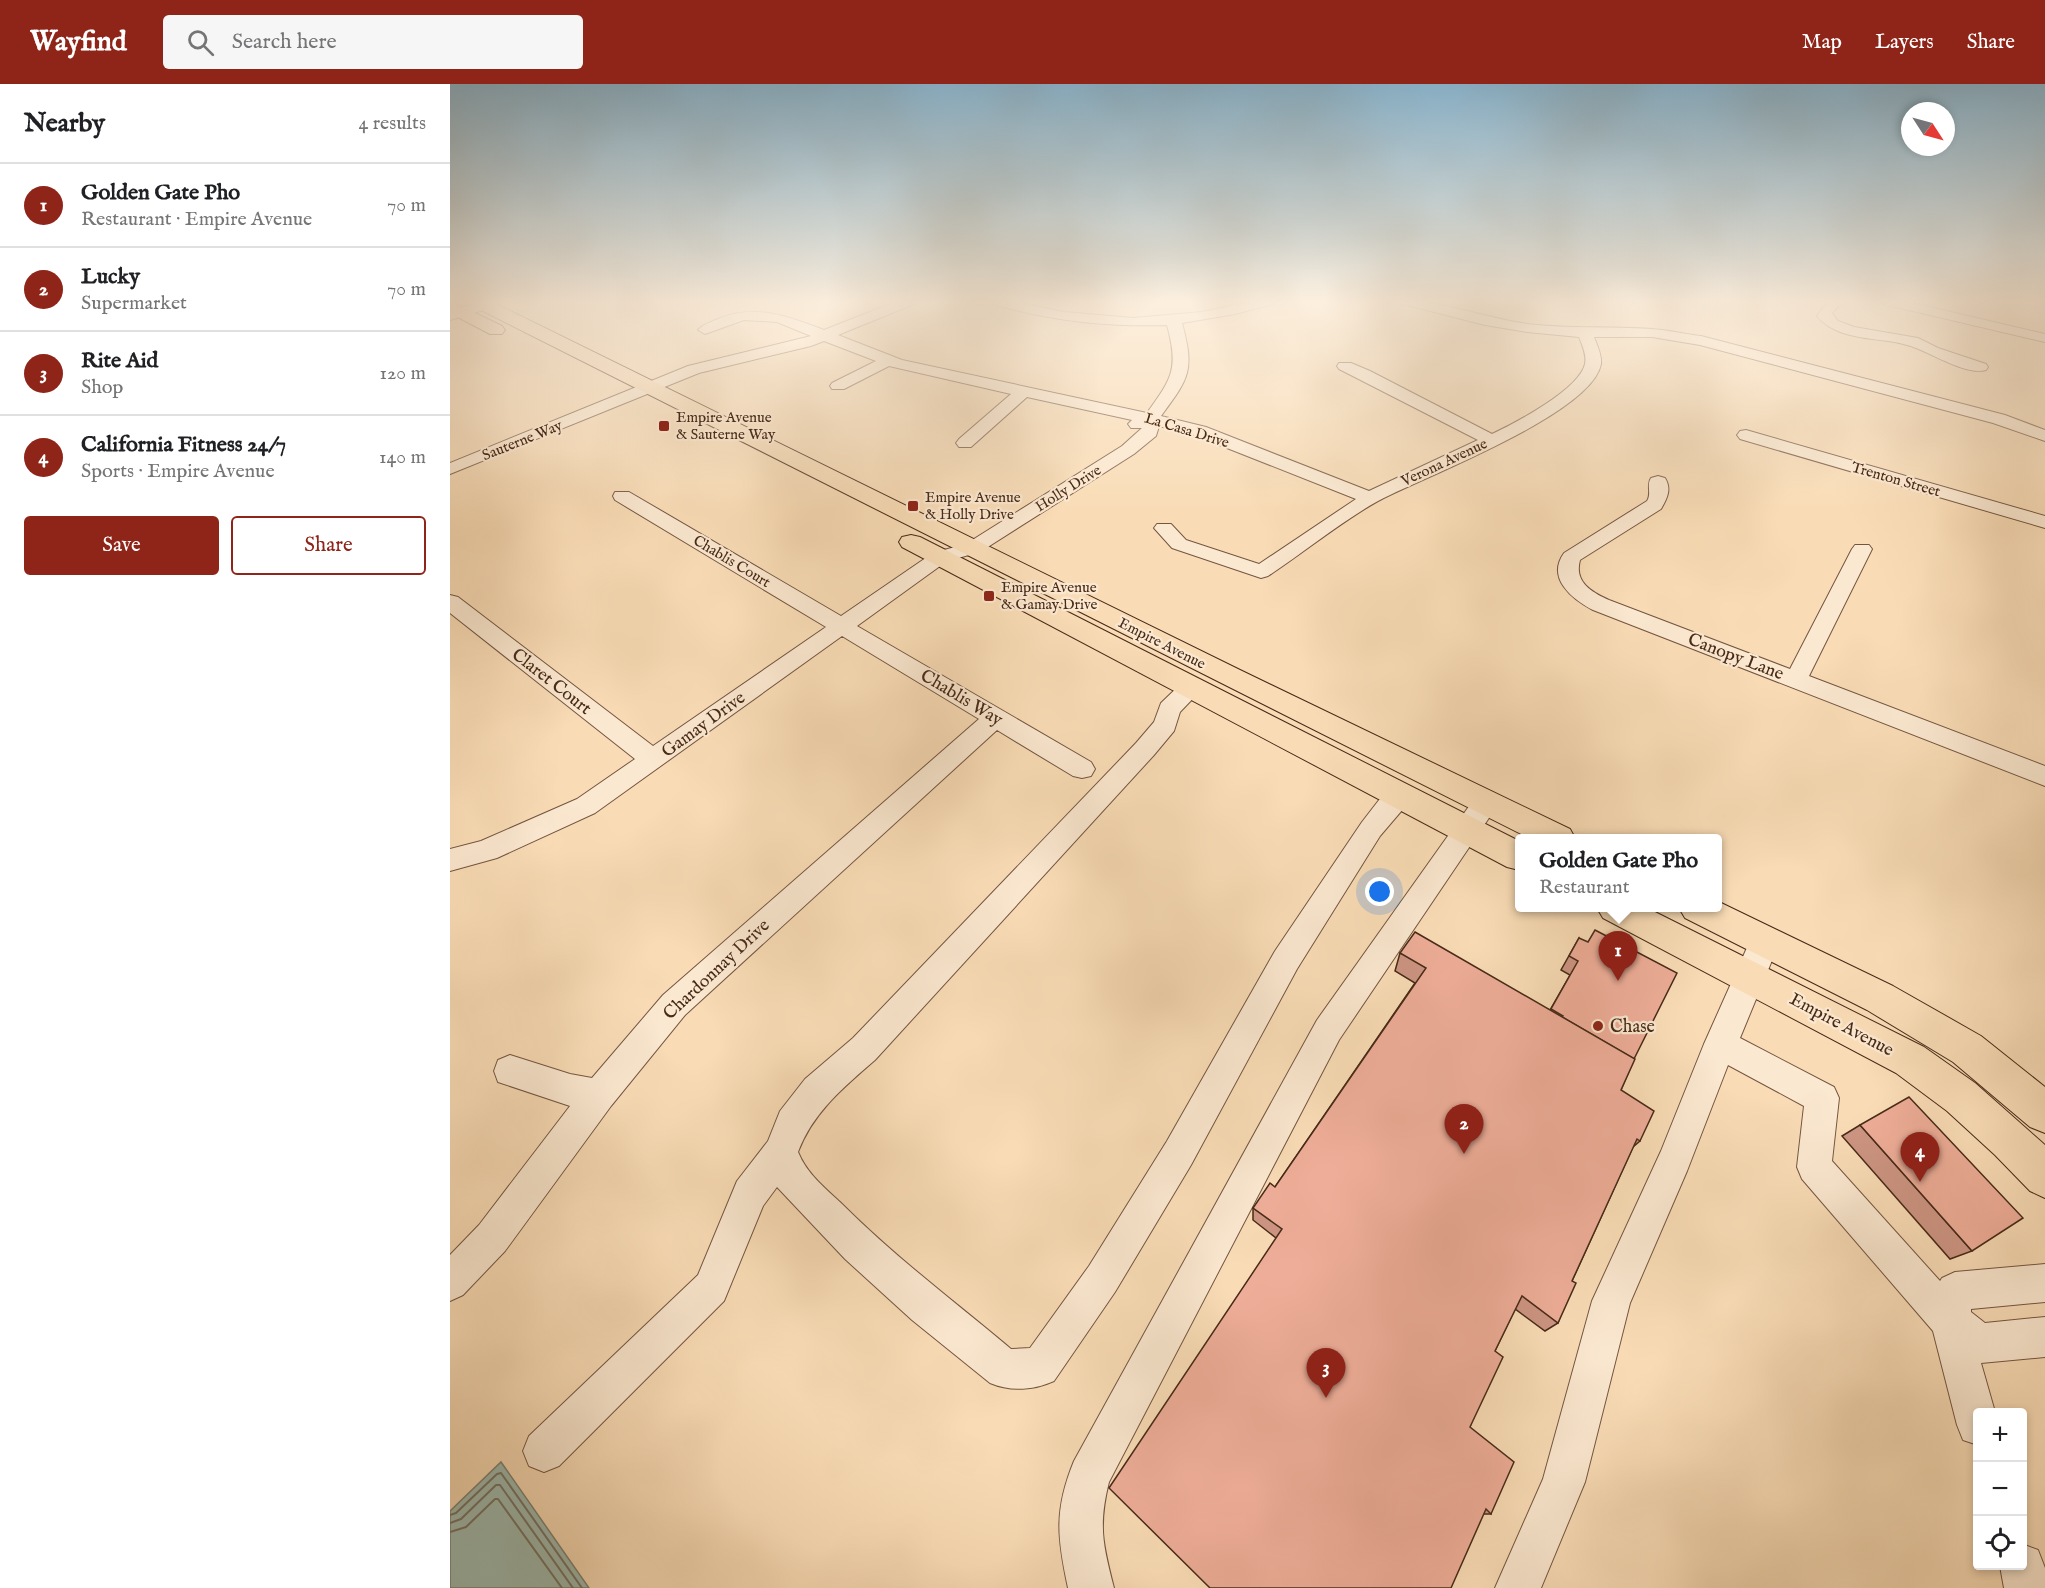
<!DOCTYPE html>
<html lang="en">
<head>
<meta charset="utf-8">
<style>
	body { margin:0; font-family:"IM FELL English",serif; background:#f6f6f6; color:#202124 }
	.controls { position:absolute; right:18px; bottom:18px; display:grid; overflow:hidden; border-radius:6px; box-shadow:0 3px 9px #0003 }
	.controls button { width:54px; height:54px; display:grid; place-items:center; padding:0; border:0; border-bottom:2px solid #e0e0e0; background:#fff; color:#202124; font:30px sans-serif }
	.compass { position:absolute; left:1451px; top:18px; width:54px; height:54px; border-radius:50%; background:#fff; box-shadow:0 3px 9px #0003; rotate:126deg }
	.you { position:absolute; left:930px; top:808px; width:21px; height:21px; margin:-15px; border:4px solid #fff; border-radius:50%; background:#1a73e8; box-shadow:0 0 0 9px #1a73e833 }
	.badge { display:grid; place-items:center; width:39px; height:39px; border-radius:50%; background:#8f2418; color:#fff; font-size:20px; font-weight:700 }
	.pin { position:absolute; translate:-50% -50px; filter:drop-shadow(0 2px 3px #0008) }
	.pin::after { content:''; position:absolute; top:32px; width:21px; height:18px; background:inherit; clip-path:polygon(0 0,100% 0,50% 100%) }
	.popup { position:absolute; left:1065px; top:750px; width:207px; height:78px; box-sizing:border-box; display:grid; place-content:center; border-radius:6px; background:#fff; filter:drop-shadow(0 2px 4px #0005); font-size:20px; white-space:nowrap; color:#757577 }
	.popup b { font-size:22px; color:#202124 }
	.popup::after { content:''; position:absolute; left:50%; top:100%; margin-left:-12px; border:12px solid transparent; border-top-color:#fff }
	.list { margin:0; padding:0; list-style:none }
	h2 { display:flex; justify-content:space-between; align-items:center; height:78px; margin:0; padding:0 24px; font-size:26px }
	h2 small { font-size:20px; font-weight:400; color:#757577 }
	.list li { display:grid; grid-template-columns:39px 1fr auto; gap:18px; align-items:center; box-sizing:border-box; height:84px; padding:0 24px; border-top:2px solid #e0e0e0 }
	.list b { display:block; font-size:22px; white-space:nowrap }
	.list p { margin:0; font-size:20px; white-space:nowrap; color:#757577 }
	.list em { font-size:20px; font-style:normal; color:#757577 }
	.actions { display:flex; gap:12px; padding:18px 24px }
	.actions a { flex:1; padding:14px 0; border:2px solid #8f2418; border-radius:6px; text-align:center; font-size:21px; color:#8f2418 }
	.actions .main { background:#8f2418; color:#fff }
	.icon { flex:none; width:33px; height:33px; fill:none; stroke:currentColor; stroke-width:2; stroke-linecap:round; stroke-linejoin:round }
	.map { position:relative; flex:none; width:1595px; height:1504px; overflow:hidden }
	header { display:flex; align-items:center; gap:36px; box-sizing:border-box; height:84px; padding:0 30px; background:#8f2418; color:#fff }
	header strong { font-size:28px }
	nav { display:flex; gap:33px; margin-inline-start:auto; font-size:21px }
	.search { width:420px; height:54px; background:#f6f6f6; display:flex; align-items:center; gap:15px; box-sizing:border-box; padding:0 21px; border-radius:6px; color:#757577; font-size:22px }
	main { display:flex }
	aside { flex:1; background:#fff }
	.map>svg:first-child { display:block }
	.water { fill:#9ebbb1; stroke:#7b8174; stroke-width:1.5 }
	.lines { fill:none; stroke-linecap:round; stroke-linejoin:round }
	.shore { stroke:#727264; stroke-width:2 }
	.minor-casing { stroke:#745640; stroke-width:2 }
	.major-casing { stroke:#472a18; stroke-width:2 }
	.minor { fill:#fbe8d0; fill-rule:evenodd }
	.major { fill:#f9dcb6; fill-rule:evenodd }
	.wall { fill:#cd9583; stroke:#472a18; stroke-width:1.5 }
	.building { fill:#eead98; stroke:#472a18; stroke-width:1.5 }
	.poi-dot { fill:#8f2418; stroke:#fbe8d0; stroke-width:2 }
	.labels { text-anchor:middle; stroke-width:4.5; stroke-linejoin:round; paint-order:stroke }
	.far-poi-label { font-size:15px; fill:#472a18; stroke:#fbe8d0; text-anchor:start }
	.far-street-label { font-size:15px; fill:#472a18; stroke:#fbe8d0 }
	.street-label { font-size:18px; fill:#472a18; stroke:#fbe8d0 }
	.poi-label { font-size:18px; fill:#472a18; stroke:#fbe8d0; text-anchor:start }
</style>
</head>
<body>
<header>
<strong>Wayfind</strong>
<div class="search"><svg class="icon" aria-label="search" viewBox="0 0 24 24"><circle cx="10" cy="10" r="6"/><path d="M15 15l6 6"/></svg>Search here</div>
<nav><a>Map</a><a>Layers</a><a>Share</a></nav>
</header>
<main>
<aside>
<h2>Nearby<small>4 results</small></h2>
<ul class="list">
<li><span class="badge">1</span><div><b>Golden Gate Pho</b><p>Restaurant · Empire Avenue</p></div><em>70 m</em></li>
<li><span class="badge">2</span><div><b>Lucky</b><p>Supermarket</p></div><em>70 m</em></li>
<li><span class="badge">3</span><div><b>Rite Aid</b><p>Shop</p></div><em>120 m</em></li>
<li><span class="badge">4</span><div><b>California Fitness 24/7</b><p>Sports · Empire Avenue</p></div><em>140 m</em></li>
</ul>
<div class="actions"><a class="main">Save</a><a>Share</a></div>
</aside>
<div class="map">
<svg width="1595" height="1504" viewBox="0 0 1595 1504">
	<rect width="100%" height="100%" fill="#f9dcb6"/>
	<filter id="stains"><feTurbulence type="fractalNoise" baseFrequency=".00333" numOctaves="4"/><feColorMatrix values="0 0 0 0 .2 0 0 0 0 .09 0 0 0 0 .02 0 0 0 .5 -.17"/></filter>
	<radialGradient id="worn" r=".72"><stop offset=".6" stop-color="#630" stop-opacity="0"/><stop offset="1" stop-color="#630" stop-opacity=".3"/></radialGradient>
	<!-- water -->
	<polygon class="water" points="51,1378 139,1504 0,1504 0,1427"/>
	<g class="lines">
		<!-- shore -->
		<g class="shore">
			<polyline points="0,1431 6,1429 47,1390 51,1389 132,1504"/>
			<polyline points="0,1439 11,1435 46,1401 50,1401 123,1504"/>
			<polyline points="0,1448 16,1443 45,1415 48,1415 112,1504"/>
		</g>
		<defs>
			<g id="minor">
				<polygon points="35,217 42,221 40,224 0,236 0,227"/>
				<path d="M 448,217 L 466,217 L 464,220 L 388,251 L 452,276 L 697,329 C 722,294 729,285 717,241 C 657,243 601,237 543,220 L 541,217 L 562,217 L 614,228 L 683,234 L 752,228 L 804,217 L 825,217 L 823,220 L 785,230 L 732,239 C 745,287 739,294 711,332 L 756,343 L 919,407 L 1028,356 L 889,285 L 887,282 L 889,279 L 901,279 L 920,287 L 1042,350 C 1065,339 1129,306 1135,280 C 1137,271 1132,261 1129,253 L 1077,248 L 1035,241 L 953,220 L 951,217 C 994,217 1035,234 1077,240 C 1119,245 1160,242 1201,245 C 1218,246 1235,250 1251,252 L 1555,331 L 1595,346 L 1595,357 L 1543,339 L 1250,261 L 1202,253 L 1144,253 C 1147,261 1152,271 1151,280 C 1142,330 973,393 928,417 C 892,437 853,469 818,492 L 811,494 L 722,464 L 704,444 L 707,440 L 721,440 L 736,456 L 809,480 L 906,415 L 744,351 L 709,342 L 706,352 L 684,370 L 530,468 L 497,477 L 407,542 L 641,678 L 645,685 L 641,692 L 632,694 L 623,692 L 547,646 L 235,931 L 161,1022 L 55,1167 L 13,1211 L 0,1217 L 0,1171 L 29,1141 L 120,1022 L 48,998 L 44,987 L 48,976 L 60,971 L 120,990 L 142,994 L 213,911 L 529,635 L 392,552 L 145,729 L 47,774 L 0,787 L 0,765 L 31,757 L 127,715 L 185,675 L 0,529 L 0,511 L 8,513 L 203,662 L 376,543 L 165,416 L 163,412 L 165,408 L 179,408 L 391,532 L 483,469 L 516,460 L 672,362 L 692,344 L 681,344 L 678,340 L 682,336 L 577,313 L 521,363 L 509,363 L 506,359 L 509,355 L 561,310 L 439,282 L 394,305 L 382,305 L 380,302 L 382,299 L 426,277 L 374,257 L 361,262 L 249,289 L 0,390 L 0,379 L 238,282 L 361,252 L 327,238 L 294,236 L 255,250 L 248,246 C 253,240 261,238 268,235 C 305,219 340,233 374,246 Z"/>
				<path d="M 1378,217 L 1393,217 L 1382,229 L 1388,237 L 1404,243 L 1468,254 L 1488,264 L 1536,280 L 1538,283 L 1536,286 C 1514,292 1478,266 1457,261 C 1437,255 1414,256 1393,249 C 1383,245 1374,241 1367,232 Z"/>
				<polygon points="1431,217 1454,217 1595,250 1595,258 1433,220"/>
				<polygon points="1296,346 1595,432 1595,444 1290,355 1287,351 1290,347"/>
				<path d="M 1208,392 L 1215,394 C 1222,405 1217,415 1211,425 L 1130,476 C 1124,498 1141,508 1159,516 L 1340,585 L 1402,465 L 1405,461 L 1419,461 L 1422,465 L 1359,592 L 1595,682 L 1595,702 L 1143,526 C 1122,515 1096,494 1114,469 L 1197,417 C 1202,410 1196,401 1201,394 Z"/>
				<path d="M 743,594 L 751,596 L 755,602 L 730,628 L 724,647 L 704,671 L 425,976 C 394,1003 363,1028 348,1068 C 357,1090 375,1104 392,1120 C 445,1173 504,1217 561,1265 L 580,1264 L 639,1182 L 717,1057 L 825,867 L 912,738 L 929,716 L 943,704 L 952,701 L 961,704 L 965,711 L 930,752 L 847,885 L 741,1081 L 665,1208 L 604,1297 C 584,1306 561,1308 540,1299 L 462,1236 L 395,1175 L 327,1103 L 313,1122 L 274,1217 L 109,1382 L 94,1388 L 79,1382 L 73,1367 L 79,1352 L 248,1191 L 287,1097 L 318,1057 L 330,1027 L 355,995 L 403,954 L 686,659 L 704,638 L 711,619 L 735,596 Z"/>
				<path d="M 1036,708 L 1045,711 L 1049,718 L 1045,725 L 889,956 L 659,1398 C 648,1442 653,1461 664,1504 L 618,1504 C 607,1453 604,1426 624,1377 L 867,936 L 1027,711 Z"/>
				<polygon points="1315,844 1325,848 1330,857 1290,954 1384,1003 1389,1014 1382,1077 1490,1197 1492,1194 1505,1188 1595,1180 1595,1218 1521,1225 1521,1228 1535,1239 1595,1233 1595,1273 1531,1279 1545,1328 1528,1328 1528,1361 1513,1356 1507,1341 1483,1247 1352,1095 1347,1083 1354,1022 1278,981 1237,1087 1180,1219 1135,1398 1091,1504 1045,1504 1093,1395 1142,1217 1211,1067 1254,960 1300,857 1305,848"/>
				<polygon points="1572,1460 1588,1466 1595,1484 1595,1504 1554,1504 1550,1482 1572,1482"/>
			</g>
			<g id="major">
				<polygon points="0,217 52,242 55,246 52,250 40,250 0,229"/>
				<polygon points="18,217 40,217 790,586 1120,745 1125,754 1079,754 21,221"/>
				<polygon points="461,451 470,453 1069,757 1069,786 1057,783 452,463 449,458 452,453"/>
				<polygon points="1267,817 1443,902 1531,952 1595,1003 1595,1049 1580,1043 1503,978 1417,926 1235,834 1229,824 1267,824"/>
				<polygon points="1147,824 1197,824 1474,963 1525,999 1595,1061 1595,1114 1580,1107 1545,1071 1497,1027 1446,989 1153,834"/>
			</g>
		</defs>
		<!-- minor casing -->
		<use href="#minor" class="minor-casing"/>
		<!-- major casing -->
		<use href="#major" class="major-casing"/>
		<!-- minor -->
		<use href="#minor" class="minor"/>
		<!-- major -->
		<use href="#major" class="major"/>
	</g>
	<!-- wall -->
	<g class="wall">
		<polygon points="1129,854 1184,975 1171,1006 1190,1057 1183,1063 1122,1197 1108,1239 1095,1247 1065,1225 1045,1267 1020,1343 1041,1430 1034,1430 826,1154 803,1136 803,1124 825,1103 965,899 945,887 950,869 1100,926 1120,891 1111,886"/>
		<polygon points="1410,1041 1522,1167 1500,1175 1392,1052"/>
	</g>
	<!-- building -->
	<g class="building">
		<polygon points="1145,846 1227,889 1184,975 1112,933 1113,932 1101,925 1128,877 1119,872 1129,854 1138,858"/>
		<polygon points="965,848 1185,975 1171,1006 1204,1027 1190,1057 1187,1055 1122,1197 1126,1199 1108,1239 1072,1212 1045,1267 1053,1273 1020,1343 1064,1378 1041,1430 1036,1425 1001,1504 760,1504 659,1404 832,1145 803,1124 820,1099 825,1103 976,884 950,869"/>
		<polygon points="1459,1013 1573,1134 1522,1167 1410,1041"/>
	</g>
	<!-- sky -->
	<linearGradient id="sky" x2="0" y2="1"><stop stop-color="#8ab7d2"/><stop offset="0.51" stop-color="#fcefde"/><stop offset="1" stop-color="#fcefde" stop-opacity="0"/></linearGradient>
	<rect width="1595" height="427" fill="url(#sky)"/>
	<!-- markers -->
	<g class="poi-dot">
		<rect x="208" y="336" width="12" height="12" rx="3"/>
		<rect x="457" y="416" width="12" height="12" rx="3"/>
		<rect x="533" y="506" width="12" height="12" rx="3"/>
		<circle cx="1148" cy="942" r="6"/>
	</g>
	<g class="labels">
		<!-- far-poi labels -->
		<g class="far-poi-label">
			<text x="226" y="338">Empire Avenue<tspan x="226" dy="17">&amp; Sauterne Way</tspan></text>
			<text x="475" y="418">Empire Avenue<tspan x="475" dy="17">&amp; Holly Drive</tspan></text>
			<text x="551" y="508">Empire Avenue<tspan x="551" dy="17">&amp; Gamay Drive</tspan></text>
		</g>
		<!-- far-street labels -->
		<g class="far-street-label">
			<text transform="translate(737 346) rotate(17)" y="5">La Casa Drive</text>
			<text transform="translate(72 356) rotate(-22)" y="5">Sauterne Way</text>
			<text transform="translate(994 378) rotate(-25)" y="5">Verona Avenue</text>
			<text transform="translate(1446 395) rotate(16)" y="5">Trenton Street</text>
			<text transform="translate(618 404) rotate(-32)" y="5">Holly Drive</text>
			<text transform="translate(282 477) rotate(31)" y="5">Chablis Court</text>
			<text transform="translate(712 559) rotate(27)" y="5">Empire Avenue</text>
		</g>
		<!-- street labels -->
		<g class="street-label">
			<text transform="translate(1286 572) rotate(21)" y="6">Canopy Lane</text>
			<text transform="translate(102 597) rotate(38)" y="6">Claret Court</text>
			<text transform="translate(512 613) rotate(31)" y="6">Chablis Way</text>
			<text transform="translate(253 640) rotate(-36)" y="6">Gamay Drive</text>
			<text transform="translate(266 885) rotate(-43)" y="6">Chardonnay Drive</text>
			<text transform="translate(1392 940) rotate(28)" y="6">Empire Avenue</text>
		</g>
		<!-- poi labels -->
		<g class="poi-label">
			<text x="1160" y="948">Chase</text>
		</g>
	</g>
	<rect width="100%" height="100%" filter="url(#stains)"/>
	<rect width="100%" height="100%" fill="url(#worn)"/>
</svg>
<div class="controls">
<button>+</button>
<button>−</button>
<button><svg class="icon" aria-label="locate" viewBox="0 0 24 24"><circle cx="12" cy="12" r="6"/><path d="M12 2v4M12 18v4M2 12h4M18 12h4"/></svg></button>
</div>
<svg class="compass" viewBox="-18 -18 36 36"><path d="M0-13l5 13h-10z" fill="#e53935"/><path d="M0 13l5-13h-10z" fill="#757577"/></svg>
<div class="you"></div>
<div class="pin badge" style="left:1168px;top:897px">1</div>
<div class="popup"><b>Golden Gate Pho</b>Restaurant</div>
<div class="pin badge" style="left:1014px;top:1070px">2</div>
<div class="pin badge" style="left:876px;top:1314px">3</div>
<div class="pin badge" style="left:1470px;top:1098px">4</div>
</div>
</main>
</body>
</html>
